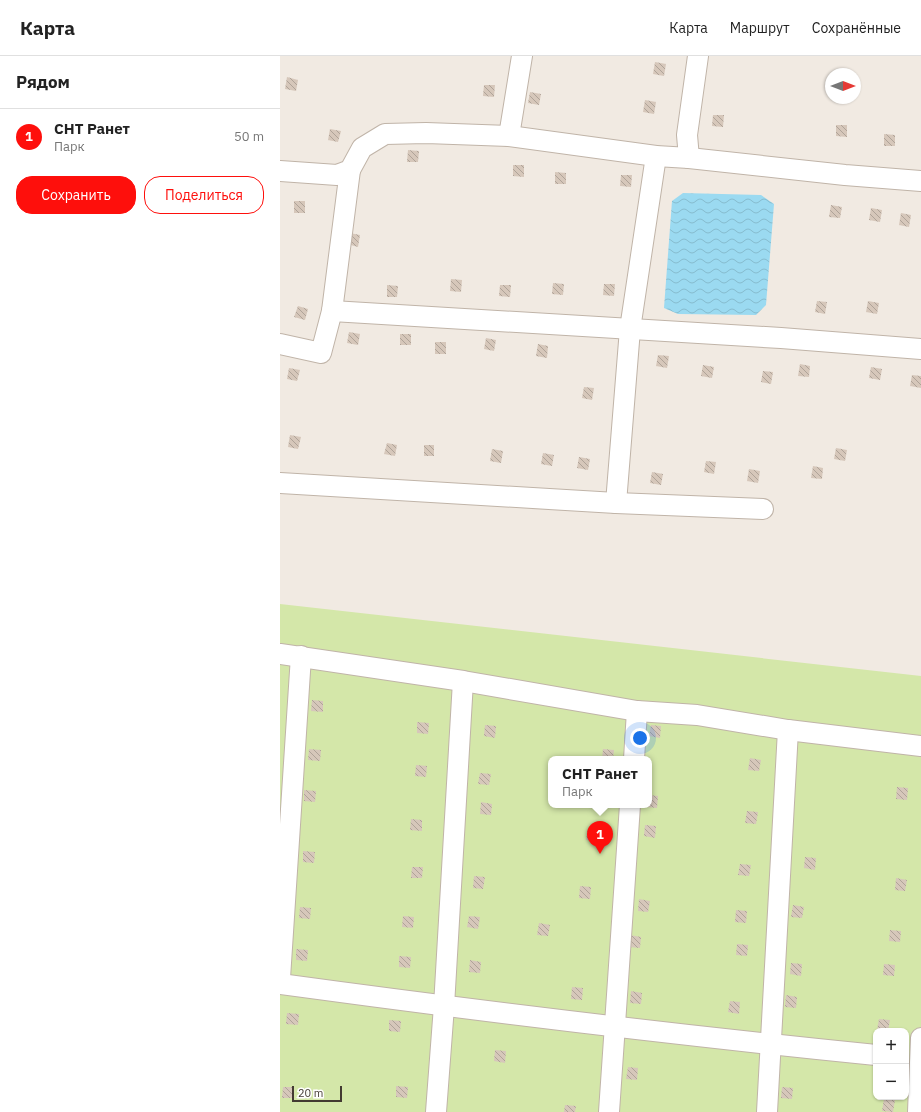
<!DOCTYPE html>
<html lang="ru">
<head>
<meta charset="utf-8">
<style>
	body { margin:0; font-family:"IBM Plex Sans",sans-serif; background:#f6f6f6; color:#222 }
	.controls { position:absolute; right:12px; bottom:12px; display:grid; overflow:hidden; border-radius:8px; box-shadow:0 1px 3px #0004 }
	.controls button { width:36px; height:36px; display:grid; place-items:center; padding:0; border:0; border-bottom:1px solid #e0e0e0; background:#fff; color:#222; font:20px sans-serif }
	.compass { position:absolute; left:545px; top:12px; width:36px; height:36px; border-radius:50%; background:#fff; box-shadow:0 1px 3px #0004; rotate:90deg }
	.scale { position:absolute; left:12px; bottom:10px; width:50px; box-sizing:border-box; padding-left:4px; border:2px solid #433a32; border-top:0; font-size:11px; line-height:14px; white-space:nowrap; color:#433a32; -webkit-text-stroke:3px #fff; paint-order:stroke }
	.you { position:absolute; left:360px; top:682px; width:14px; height:14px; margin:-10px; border:3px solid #fff; border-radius:50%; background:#1a73e8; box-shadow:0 0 0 6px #1a73e833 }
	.badge { display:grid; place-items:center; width:26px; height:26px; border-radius:50%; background:#fe0f0c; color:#fff; font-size:13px; font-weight:700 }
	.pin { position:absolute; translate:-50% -33px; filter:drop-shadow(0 1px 2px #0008) }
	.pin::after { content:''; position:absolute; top:21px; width:14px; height:12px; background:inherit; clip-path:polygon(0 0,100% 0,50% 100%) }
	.popup { position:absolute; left:268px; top:700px; width:104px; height:52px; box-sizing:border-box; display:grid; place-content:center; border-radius:8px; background:#fff; filter:drop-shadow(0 1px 3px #0005); font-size:13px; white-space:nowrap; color:#767676 }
	.popup b { font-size:15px; color:#222 }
	.popup::after { content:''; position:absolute; left:50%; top:100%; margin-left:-8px; border:8px solid transparent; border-top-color:#fff }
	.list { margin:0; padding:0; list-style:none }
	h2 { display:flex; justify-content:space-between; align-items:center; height:52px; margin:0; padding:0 16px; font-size:17px }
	h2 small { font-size:13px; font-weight:400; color:#767676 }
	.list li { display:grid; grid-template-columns:26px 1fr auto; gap:12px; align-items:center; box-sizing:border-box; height:56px; padding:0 16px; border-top:1px solid #e0e0e0 }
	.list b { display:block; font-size:15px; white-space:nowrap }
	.list p { margin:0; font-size:13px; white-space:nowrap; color:#767676 }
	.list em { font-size:13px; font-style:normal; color:#767676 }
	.actions { display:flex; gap:8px; padding:12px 16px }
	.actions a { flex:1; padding:9px 0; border:1px solid #fe0f0c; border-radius:16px; text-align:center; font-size:14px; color:#fe0f0c }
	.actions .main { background:#fe0f0c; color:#fff }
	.map { position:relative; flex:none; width:641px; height:1056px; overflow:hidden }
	header { display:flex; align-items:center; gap:24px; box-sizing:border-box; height:56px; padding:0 20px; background:#fff; border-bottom:1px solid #e0e0e0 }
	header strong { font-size:19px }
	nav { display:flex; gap:22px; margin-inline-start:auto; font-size:14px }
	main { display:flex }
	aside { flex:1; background:#fff }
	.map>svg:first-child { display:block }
	.green { fill:#d4e7a9; fill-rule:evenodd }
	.water { fill:url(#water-waves) }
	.building { fill:url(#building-back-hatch) }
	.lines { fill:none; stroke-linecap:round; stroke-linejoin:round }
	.minor-casing { stroke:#c0b4a8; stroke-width:22 }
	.minor { stroke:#fff; stroke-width:20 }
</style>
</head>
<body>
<header>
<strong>Карта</strong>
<nav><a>Карта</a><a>Маршрут</a><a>Сохранённые</a></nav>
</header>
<main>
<aside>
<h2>Рядом<small></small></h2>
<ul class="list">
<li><span class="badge">1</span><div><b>СНТ Ранет</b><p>Парк</p></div><em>50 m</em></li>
</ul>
<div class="actions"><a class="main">Сохранить</a><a>Поделиться</a></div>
</aside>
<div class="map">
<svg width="641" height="1056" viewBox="0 0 641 1056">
	<defs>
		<pattern id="water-waves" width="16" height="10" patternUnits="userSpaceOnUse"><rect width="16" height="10" fill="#9bdaf1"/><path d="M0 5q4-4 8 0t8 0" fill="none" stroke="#87bccf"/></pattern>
		<pattern id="building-back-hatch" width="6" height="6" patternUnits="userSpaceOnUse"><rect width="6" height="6" fill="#d6c7ba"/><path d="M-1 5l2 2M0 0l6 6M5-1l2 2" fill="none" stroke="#afa398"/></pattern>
	</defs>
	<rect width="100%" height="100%" fill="#f1eae2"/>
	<!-- green -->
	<path class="green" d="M 0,548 L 641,620 L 641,1056 L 0,1056 ZM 271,703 L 369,703 L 369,749 L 271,749 ZM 596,975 L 626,975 L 626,1041 L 596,1041 Z"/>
	<!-- water -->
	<polygon class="water" points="403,137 481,139 494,148 486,249 476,259 398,258 384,252 392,145"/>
	<!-- building -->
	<g class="building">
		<polygon points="375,6 386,8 384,20 373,18"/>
		<polygon points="7,21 18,24 16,35 5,33"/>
		<polygon points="204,29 215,29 214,41 203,40"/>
		<polygon points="250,36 261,38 259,49 248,47"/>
		<polygon points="365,44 376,46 374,58 363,56"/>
		<polygon points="433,59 444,59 443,71 432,70"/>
		<polygon points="556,69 567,69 567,81 556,80"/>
		<polygon points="50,73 61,75 58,86 48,84"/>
		<polygon points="604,78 615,79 615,90 604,90"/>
		<polygon points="128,94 139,95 138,106 127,106"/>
		<polygon points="233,109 244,109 244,121 233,120"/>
		<polygon points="275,116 286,117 286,128 275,128"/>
		<polygon points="341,119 352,119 351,131 340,130"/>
		<rect x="14" y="145" width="11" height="12"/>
		<polygon points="551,149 562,151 560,162 549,161"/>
		<polygon points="591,152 602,154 600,166 589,164"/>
		<polygon points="621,157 631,159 629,171 619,169"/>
		<polygon points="70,177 80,179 78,191 67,188"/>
		<polygon points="171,223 182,224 181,236 170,235"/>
		<polygon points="273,227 284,228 283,239 272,238"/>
		<polygon points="324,228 335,228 334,240 323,239"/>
		<polygon points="107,229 118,230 117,241 107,241"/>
		<polygon points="220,229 231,229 230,241 219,240"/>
		<polygon points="537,245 547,246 545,258 535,256"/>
		<polygon points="588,245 599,247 597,258 586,256"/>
		<polygon points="18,250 28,253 25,264 14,261"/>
		<polygon points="69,276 80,278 78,289 67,287"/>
		<rect x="120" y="278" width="11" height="11"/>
		<polygon points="206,282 216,284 214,295 204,293"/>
		<rect x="155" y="286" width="11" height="12"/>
		<polygon points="258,288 268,290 267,302 256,300"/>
		<polygon points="378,299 389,300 387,312 376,310"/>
		<polygon points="520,308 530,310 529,321 518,320"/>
		<polygon points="423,309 434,311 432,322 421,320"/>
		<polygon points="591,311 602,313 600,324 589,322"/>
		<polygon points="9,312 20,314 17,325 7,323"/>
		<polygon points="483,315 493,316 491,328 481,326"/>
		<polygon points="632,319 641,320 641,332 630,330"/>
		<polygon points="304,331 314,332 312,344 302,342"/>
		<polygon points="10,379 21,381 18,393 8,391"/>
		<polygon points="107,387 117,389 115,400 104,398"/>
		<rect x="144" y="389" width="10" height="11"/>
		<polygon points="556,392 567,394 565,405 554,403"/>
		<polygon points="212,393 223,395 221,407 210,405"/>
		<polygon points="263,397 274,399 272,410 261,408"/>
		<polygon points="299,401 310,403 308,414 297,412"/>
		<polygon points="426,405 436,406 434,418 424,416"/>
		<polygon points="533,410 543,412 542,423 531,422"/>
		<polygon points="469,413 480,415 478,427 467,425"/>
		<polygon points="372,416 383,418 381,429 370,427"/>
		<polygon points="32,644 43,645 43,656 31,655"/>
		<polygon points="137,666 149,667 148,678 137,677"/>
		<polygon points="205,669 216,670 215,682 204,680"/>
		<polygon points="371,669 381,670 380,682 369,680"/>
		<polygon points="29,693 41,694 40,705 28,704"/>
		<polygon points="323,693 334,694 333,703 322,703"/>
		<polygon points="470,702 481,704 479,715 468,714"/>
		<polygon points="136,709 147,710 146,721 135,720"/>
		<polygon points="200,717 211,718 209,729 198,728"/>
		<polygon points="617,731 628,732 627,744 616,743"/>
		<polygon points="24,734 36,735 35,746 24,745"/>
		<polygon points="369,739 378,740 377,752 366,751 366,749 369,749"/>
		<polygon points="201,746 212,748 211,759 200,758"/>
		<polygon points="467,755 478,756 476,768 465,767"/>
		<polygon points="131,763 142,764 142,775 130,774"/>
		<polygon points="365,769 376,770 375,782 364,780"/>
		<polygon points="308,772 319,774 317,785 306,784"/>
		<polygon points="23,795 35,796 34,807 23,806"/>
		<polygon points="525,801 536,802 535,814 524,812"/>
		<polygon points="460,808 471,809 469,820 458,819"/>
		<polygon points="132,811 143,811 142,822 131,822"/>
		<polygon points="194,820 205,821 203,833 193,832"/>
		<polygon points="616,822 627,824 625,835 615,834"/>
		<polygon points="300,830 311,831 310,843 299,842"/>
		<polygon points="359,843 370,845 368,856 358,855"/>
		<polygon points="513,849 524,851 522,862 511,861"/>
		<polygon points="20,851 31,852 30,863 19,862"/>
		<polygon points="456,854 467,855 466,867 455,866"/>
		<polygon points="123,860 134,861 133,872 122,871"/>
		<polygon points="189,860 200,861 198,873 187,871"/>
		<polygon points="259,867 270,869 268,880 257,879"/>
		<polygon points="610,874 621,875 620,886 609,885"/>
		<polygon points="350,879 361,881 360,892 349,891"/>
		<polygon points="457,888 468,889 467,900 456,899"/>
		<polygon points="16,893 28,894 27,905 16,904"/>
		<polygon points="119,900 131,901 130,912 119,911"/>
		<polygon points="190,904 201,906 200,917 189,916"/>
		<polygon points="511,907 522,908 521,920 510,918"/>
		<polygon points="604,908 615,909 614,920 603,919"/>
		<polygon points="292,931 303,932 302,944 291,943"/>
		<polygon points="351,935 362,937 361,948 350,947"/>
		<polygon points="506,939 517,941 516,952 505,951"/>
		<polygon points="450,945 460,946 459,958 448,956"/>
		<polygon points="7,957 19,958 18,969 6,968"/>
		<polygon points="599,963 610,964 608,975 597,974"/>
		<polygon points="109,964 121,965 120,976 109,975"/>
		<polygon points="215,994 226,995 225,1007 214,1005"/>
		<polygon points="348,1011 358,1012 357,1024 346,1023"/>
		<polygon points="116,1030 128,1031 127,1042 116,1041"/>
		<polygon points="3,1031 14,1031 14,1042 2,1042"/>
		<polygon points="502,1031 513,1032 512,1043 501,1042"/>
		<polygon points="604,1043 615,1044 613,1056 602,1055"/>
		<polygon points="285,1049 296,1050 295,1056 284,1056"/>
	</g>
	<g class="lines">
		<defs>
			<g id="minor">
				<polyline points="229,80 242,0"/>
				<polyline points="409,102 407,79 418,0"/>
				<polyline points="0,115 57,119 70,114 82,92 105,78 146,77 229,80 376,100 409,102 565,119 641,125"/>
				<polyline points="52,255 501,282 641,293"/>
				<polyline points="0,288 41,297 52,255 70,114"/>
				<polyline points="0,427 336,447 483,453"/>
				<polyline points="336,447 350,273 376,100"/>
				<polyline points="0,598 183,625 357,655 417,659 508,674 641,690"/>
				<polyline points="354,703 357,655"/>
				<polyline points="0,922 21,600"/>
				<path d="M 0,928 C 198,955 397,979 596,999"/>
				<polyline points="156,1056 164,950 183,625"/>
				<polyline points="329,1056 350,749"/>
				<polyline points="487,1056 508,674"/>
				<polyline points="638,1056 641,982"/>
			</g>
		</defs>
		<!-- minor casing -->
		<use href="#minor" class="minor-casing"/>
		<!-- minor -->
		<use href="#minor" class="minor"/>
	</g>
</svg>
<div class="controls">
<button>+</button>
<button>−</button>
</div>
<svg class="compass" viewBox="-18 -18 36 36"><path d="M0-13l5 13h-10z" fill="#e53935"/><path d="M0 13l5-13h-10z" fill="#767676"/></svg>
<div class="scale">20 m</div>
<div class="you"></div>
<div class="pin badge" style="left:320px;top:798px">1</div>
<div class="popup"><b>СНТ Ранет</b>Парк</div>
</div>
</main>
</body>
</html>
